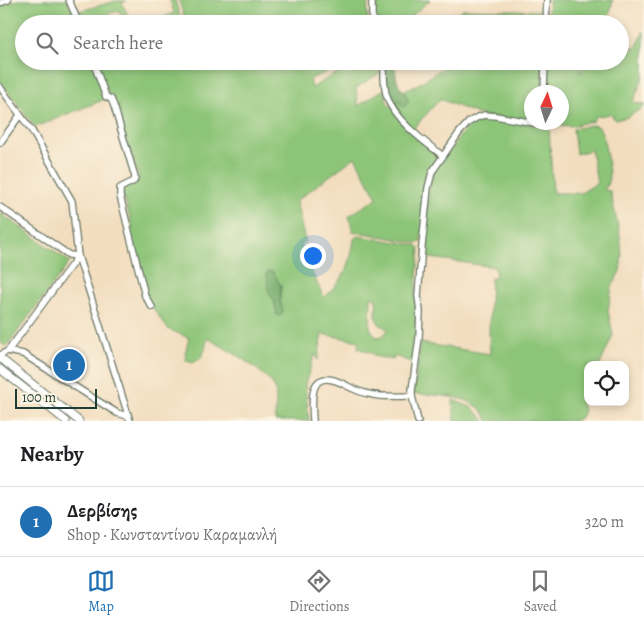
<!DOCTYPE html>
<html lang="en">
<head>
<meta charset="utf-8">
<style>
	body { margin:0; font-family:Alegreya,serif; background:#f6f6f6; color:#202124 }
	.controls { position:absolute; right:15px; bottom:15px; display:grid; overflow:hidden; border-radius:10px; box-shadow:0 2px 8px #0003 }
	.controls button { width:45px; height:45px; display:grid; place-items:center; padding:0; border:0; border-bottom:1px solid #e0e0e0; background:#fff; color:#202124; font:25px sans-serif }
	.compass { position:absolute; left:524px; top:85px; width:45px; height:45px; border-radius:50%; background:#fff; box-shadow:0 2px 8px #0003; rotate:4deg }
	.scale { position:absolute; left:15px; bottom:12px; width:82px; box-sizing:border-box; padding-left:5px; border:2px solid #1f3d34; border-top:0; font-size:14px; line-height:18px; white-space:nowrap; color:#1f3d34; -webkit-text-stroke:4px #fcf5e5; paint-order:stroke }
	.you { position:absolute; left:312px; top:255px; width:18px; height:18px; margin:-12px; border:4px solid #fff; border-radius:50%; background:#1a73e8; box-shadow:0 0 0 8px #1a73e833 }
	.badge { display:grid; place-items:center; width:32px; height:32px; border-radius:50%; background:#1f6fb2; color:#fff; font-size:16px; font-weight:700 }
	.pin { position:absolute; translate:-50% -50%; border:2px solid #fff; box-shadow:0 1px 5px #0006 }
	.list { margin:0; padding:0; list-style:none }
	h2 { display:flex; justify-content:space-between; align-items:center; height:65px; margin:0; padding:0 20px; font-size:21px }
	h2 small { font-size:16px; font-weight:400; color:#757577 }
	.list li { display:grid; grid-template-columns:32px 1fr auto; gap:15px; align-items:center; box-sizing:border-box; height:70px; padding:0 20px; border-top:1px solid #e0e0e0 }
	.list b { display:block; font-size:19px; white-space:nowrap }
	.list p { margin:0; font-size:16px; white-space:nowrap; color:#757577 }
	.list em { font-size:16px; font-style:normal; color:#757577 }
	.icon { flex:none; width:28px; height:28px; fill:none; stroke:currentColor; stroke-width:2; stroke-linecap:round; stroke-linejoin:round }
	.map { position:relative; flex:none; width:644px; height:421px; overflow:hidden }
	.search { position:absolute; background:#fff; box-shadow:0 2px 8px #0003; left:15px; right:15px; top:15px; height:55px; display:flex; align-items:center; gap:12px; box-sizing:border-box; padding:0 18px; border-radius:28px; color:#757577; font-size:19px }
	.sheet { height:135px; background:#fff }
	nav { display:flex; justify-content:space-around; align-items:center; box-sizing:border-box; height:70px; border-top:1px solid #e0e0e0; background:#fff; font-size:14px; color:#757577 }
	nav a { display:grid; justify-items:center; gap:2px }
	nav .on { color:#1f6fb2 }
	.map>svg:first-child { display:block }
	.green { fill:#8dc578; stroke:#568156; fill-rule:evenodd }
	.forest { fill:#72aa68; stroke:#48744e }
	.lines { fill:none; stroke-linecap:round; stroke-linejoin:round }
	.minor-casing { stroke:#697564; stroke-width:8 }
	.major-casing { stroke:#697564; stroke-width:9 }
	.minor { stroke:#fff; stroke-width:5.5 }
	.major { stroke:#fff; stroke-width:7 }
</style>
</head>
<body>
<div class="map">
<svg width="644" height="421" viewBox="0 0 644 421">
	<rect width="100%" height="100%" fill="#fcf5e5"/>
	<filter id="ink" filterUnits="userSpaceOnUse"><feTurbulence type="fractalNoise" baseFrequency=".02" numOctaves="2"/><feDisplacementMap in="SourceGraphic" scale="10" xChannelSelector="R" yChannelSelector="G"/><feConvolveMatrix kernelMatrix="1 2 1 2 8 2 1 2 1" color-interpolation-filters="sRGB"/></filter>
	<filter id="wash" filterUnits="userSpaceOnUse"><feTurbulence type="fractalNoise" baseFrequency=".0096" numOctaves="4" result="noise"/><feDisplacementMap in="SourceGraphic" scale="20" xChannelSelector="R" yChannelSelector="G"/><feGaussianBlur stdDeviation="1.12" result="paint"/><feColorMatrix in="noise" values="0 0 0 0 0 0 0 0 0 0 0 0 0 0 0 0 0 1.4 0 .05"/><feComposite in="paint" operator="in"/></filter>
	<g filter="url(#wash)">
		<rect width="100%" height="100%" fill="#f2ddbe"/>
		<!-- green -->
		<g class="green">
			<polygon points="17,0 67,0 78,24 24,24 24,61 91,61 105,98 103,100 35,127 0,81 0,6"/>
			<polygon points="170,0 175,0 182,24 145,24 174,13"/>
			<polygon points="179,0 368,0 367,15 370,24 186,24"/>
			<polygon points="373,0 430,0 402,24 383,24 380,19 379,24 376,24 374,16"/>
			<polygon points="549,0 613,0 609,16 609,24 547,24"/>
			<polygon points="116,1 126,1 122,3 132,24 125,24 120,11 109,13 109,15 104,16 105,19 92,24 81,24 76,12"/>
			<polygon points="463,9 545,11 544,24 445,24 447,20"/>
			<path d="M 644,31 L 644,75 L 633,102 L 644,105 L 644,107 L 628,117 L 615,120 L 611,114 L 597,116 L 593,120 L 594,121 L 570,126 L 546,124 L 544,123 L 562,122 L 562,92 L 545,92 L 546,61 L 584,61 L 580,67 L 579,73 L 581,72 C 584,56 607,61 620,61 L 620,53 L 634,50 L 633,48 L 620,51 L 620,43 L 636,48 Z"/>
			<path d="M 95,61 L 345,61 C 339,65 333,69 327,72 C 320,76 314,75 309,81 L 312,88 L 345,68 L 353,61 L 379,61 L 380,73 L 356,88 L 358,106 L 384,89 L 387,102 L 438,155 L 437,161 L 427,181 L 421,242 L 417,243 L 353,231 L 349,216 L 377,198 L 355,157 L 296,201 L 305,241 L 301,244 L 310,268 L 324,298 C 345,277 350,268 354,239 L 357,236 L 416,245 L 420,248 L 415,295 L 418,318 L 414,363 L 394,356 L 393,360 L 374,356 L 374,354 L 358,348 L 359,341 L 322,334 L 318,360 L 315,354 L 305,384 L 309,421 L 275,421 C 275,413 277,397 275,389 C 270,373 222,346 207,338 C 206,349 202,367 186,360 L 185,354 L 189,338 L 168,329 L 147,300 L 129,230 L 133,228 L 121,188 L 138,180 L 138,175 L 118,116 ZM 273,272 L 281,286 L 280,300 L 283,312 L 277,315 L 274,300 L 267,282 ZM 371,297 L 375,298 C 379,306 373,315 378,322 C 380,326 385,327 388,330 L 383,336 L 376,337 L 370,328 Z"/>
			<polygon points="452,61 543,61 542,92 532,92 531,122 480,115 440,99 413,129 400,115 397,102 400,102 402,104 404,91 422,82"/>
			<path d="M 483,117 L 494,117 L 549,128 L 553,193 L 581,193 L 597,183 L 591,150 L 576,154 L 573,129 L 592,125 L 599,127 C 604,134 609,166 609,175 C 609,181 607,186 604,190 L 610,191 L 620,235 L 622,256 L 620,271 L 612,287 L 608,311 L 613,335 L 600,365 L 588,365 L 588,392 L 580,402 L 584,410 L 582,416 L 575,421 L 488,421 C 478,393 437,396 414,394 L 420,343 L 490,354 L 489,332 L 491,278 L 496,277 L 495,267 L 424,257 C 426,235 426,194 433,175 C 438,163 448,153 455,143 C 464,131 469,123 483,117 Z"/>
			<polygon points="0,213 70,262 6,347 0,342"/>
			<polygon points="453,400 473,408 485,421 455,421"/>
		</g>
		<!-- forest -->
		<g class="forest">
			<path d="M 385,61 L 394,61 C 396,71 395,85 404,91 L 409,102 L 404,107 L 402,106 L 400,102 L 397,102 L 397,104 L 401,112 L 400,115 L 388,96 Z"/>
			<path d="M 271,271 L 273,272 L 281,286 L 280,300 L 283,312 L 280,316 L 277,315 L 274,300 C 269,296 266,285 268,278 L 266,275 L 267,272 Z"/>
		</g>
	</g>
	<g filter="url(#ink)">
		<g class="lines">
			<defs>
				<g id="minor">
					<polyline points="69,0 79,24"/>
					<polyline points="372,0 372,15 375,24"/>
					<polyline points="0,3 8,0"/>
					<polyline points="546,24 547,0"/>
					<polyline points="93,61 106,97 111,99 114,106 135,177 134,181 120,188 120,196 145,296 152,307"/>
					<path d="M 384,61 C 384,72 383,86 387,97 C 394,120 425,142 443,156"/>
					<polyline points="0,87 32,131 72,201 78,256 130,421"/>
					<polyline points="544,92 545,61"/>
					<polyline points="0,143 20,115"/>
					<polyline points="0,207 69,255 78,256 8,351 0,355"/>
					<polyline points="8,351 23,354 117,413 128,416"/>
					<path d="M 313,421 C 312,401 308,369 339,382 C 348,386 356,391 365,393 C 380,398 396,396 412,396"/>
					<polyline points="418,421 412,396 412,390 419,338 420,311 418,296 422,246 428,188 432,172 459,133 469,122 476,118 484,115 496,116 540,124 541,122"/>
				</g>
				<g id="major">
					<polyline points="0,358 79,421"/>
					<polyline points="0,369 66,421"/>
				</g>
			</defs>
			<!-- minor casing -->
			<use href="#minor" class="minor-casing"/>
			<!-- major casing -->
			<use href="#major" class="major-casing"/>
			<!-- minor -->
			<use href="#minor" class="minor"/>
			<!-- major -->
			<use href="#major" class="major"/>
		</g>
	</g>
</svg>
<div class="controls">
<button><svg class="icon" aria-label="locate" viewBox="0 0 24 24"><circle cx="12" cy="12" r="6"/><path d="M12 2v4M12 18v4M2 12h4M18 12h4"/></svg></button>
</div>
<svg class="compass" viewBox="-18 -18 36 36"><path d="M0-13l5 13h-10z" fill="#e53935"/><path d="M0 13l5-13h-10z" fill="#757577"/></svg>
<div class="scale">100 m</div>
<div class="you"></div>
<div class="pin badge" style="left:69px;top:365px">1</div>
<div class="search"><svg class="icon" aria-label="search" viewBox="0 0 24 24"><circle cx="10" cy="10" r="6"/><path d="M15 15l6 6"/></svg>Search here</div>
</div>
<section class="sheet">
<h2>Nearby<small></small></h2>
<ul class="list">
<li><span class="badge">1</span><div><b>Δερβίσης</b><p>Shop · Κωνσταντίνου Καραμανλή</p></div><em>320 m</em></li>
</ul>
</section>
<nav>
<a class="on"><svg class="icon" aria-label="map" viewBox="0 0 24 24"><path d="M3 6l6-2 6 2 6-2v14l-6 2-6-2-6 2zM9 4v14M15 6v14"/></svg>Map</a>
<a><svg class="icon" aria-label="directions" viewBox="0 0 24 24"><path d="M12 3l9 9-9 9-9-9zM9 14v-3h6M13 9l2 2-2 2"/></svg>Directions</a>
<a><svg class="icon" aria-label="saved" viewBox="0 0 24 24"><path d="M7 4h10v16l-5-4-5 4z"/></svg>Saved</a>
</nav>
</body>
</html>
